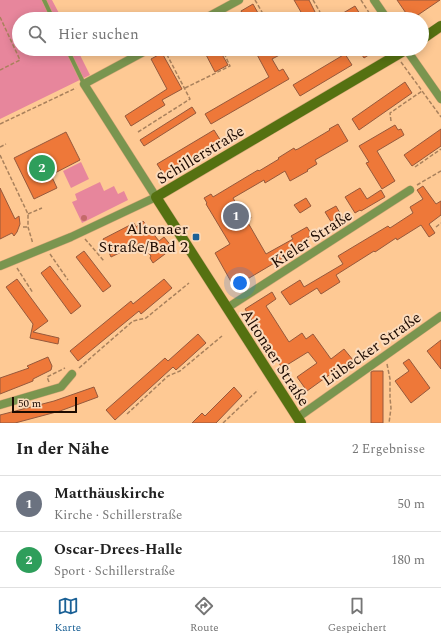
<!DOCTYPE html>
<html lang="de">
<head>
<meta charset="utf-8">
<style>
	body { margin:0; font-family:Spectral,serif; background:#f2f2f2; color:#222 }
	.scale { position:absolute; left:12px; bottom:10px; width:65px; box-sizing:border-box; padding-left:4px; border:2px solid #1c0a00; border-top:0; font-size:11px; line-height:14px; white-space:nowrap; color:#1c0a00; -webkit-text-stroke:3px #fbdbbc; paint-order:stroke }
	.you { position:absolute; left:240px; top:283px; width:14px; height:14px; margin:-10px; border:3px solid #fff; border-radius:50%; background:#1a73e8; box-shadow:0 0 0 6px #1a73e833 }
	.badge { display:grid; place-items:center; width:26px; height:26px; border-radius:50%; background:#1b6196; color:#fff; font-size:13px; font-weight:700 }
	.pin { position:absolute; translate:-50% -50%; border:2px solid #fff; box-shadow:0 1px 4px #0006 }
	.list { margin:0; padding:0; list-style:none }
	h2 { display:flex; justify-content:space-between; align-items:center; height:52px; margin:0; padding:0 16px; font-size:17px }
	h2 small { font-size:13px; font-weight:400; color:#767676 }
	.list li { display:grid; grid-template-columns:26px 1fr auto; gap:12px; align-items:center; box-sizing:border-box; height:56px; padding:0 16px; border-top:1px solid #e0e0e0 }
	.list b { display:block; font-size:15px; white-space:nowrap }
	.list p { margin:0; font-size:13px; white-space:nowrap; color:#767676 }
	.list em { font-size:13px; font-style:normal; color:#767676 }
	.icon { flex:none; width:22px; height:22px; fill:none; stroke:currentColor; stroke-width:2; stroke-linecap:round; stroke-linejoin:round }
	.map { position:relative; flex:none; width:441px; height:423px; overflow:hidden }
	.search { position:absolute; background:#fff; box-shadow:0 2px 10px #0003; left:12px; right:12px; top:12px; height:44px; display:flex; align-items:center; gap:10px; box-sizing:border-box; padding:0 14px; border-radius:22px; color:#767676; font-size:15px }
	.sheet { height:164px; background:#fff }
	nav { display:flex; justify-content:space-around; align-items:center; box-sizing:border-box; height:56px; border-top:1px solid #e0e0e0; background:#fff; font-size:11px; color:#767676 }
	nav a { display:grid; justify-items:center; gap:2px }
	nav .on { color:#1b6196 }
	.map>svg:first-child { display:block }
	.green { fill:#e7869c }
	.building { fill:#ee7839; stroke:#96593c }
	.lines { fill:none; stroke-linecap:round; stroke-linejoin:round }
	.lane-casing { stroke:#d5a779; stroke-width:5 }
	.street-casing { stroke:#d5a779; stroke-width:9 }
	.secondary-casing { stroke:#d5a779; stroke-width:11 }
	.path { stroke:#a9815c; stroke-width:1.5; stroke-dasharray:4 2; stroke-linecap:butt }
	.lane { stroke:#7a954f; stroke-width:4 }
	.street { stroke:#7a954f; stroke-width:8 }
	.secondary { stroke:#557111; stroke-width:10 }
	.tree { fill:#c46a6a }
	.poi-dot { fill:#1b6196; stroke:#fbdbbc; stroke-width:1.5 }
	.labels { text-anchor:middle; stroke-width:4; stroke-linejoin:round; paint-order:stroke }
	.street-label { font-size:16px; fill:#1c0a00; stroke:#fbdbbc }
	.poi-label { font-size:16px; fill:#1c0a00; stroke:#fbdbbc; text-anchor:end }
</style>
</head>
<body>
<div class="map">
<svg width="441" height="423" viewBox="0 0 441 423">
	<rect width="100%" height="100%" fill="#fec994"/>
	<!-- green -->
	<g class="green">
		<polygon points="0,0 52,0 62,19 19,19 19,49 77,49 90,75 0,119"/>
		<polygon points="81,162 89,179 71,188 63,171"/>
		<polygon points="100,182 104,191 114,186 118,194 124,191 128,200 82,223 72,202 77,200 75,194"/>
	</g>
	<!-- building -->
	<g class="building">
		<polygon points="294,0 309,0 317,16 312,19 305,19"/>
		<polygon points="397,0 440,0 412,19 410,19"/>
		<polygon points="253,4 258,13 261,19 246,19 241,11"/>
		<polygon points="355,6 363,19 333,19"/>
		<polygon points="203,49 219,49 228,65 215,72"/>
		<polygon points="254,49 267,49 269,52 275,49 291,49 272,59 279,71 283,69 289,79 211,124 205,114 269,77"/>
		<polygon points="358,49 378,49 364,58"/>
		<polygon points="162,53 182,89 162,100 165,105 131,126 125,116 167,89 151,59"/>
		<polygon points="345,54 352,65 300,96 293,85"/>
		<polygon points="405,82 412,93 359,130 352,119"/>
		<polygon points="192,107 196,113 144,146 140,140"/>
		<polygon points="338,124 348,141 315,160 317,164 307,170 308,171 290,181 285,171 265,183 264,180 233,198 242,214 247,211 251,218 247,221 266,254 293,239 291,236 307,227 312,235 296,245 298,249 234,287 215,253 230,244 206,204 207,203 204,198 211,194 213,197 258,170 259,171 279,159 278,158 294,148 295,150 298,149 330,130 329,129"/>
		<polygon points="395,125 398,130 401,129 404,135 377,151 395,181 382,189 366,163 369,162 359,146"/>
		<polygon points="441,129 441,146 412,166 404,155"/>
		<polygon points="214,130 221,141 164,175 157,164"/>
		<polygon points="66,132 80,160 51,175 57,188 34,199 14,158"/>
		<polygon points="423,186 436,204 441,201 441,215 429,224 435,233 429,237 421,225 397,240 396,238 375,252 374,251 336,275 340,282 321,294 317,288 290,305 281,292 300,280 304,287 343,264 338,256 388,226 390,228 413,213 410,207 423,199 417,190"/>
		<polygon points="0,188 15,219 19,216 20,224 17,232 14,236 12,233 0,239"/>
		<polygon points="360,188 367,199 381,190 385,197 361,211 360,210 355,213 345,197"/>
		<polygon points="306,198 311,206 300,213 294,205"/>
		<polygon points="336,206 345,222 337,227 335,224 333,225 325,212"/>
		<polygon points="143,221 159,241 164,237 173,248 153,263 150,258 151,256 140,243 111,257 103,239 134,223 136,227"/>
		<polygon points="84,251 111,286 103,292 76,257"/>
		<polygon points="50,266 81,306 71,314 41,273"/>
		<polygon points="17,279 48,321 33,332 59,338 58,344 30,338 33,324 6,287"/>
		<polygon points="164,279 172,288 141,314 139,311 78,361 70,351 131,301 133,304"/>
		<polygon points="272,292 276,299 266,306 289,342 302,333 306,339 313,334 331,359 344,349 353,360 333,375 332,373 307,391 297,377 317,363 308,352 282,368 245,309"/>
		<polygon points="198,334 206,343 176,370 173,367 115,420 106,410 165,358 168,361"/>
		<polygon points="441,340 441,369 427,351"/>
		<polygon points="48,357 52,366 51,370 33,379 33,381 0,394 0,378 29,368 27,366"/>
		<polygon points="409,359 430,388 411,403 395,381 409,371 403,363"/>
		<polygon points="373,371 383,371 383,423 371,423 371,372"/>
		<polygon points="94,387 98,397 60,411 15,423 0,423 0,415 54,401"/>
		<polygon points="234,387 242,396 216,423 192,423 202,413 205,416"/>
	</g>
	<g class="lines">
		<defs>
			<g id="lane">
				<polyline points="44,0 53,19"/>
				<polyline points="67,49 84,84"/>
			</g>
			<g id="street">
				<polyline points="374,0 387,19"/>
				<polyline points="204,19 239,0"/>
				<polyline points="406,49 441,99"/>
				<polyline points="0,266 71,237 156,197 84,84 149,49"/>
				<polyline points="227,308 410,190"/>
				<polyline points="0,405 61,387 72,374"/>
				<polyline points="297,418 441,316"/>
			</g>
			<g id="secondary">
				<polyline points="422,39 441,26"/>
				<polyline points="301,423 156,197 407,49"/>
			</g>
		</defs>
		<!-- lane casing -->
		<use href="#lane" class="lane-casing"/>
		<!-- street casing -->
		<use href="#street" class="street-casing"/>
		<!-- secondary casing -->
		<use href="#secondary" class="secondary-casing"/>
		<!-- path -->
		<g class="path">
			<polyline points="255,0 266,19"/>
			<polyline points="313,0 320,12"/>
			<polyline points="361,0 373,19"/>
			<polyline points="0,17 20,60 0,70"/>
			<polyline points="401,62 441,117"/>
			<polyline points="185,88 230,66 222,49"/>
			<polyline points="391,121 390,113 422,91"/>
			<polyline points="0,124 76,88"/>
			<polyline points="138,132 190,99 164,49"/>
			<polyline points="0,147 6,144"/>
			<polyline points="0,155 28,214 28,227 33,244"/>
			<polyline points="415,167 441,149"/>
			<polyline points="417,185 441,171"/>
			<polyline points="28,214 42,208"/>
			<polyline points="23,227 28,227"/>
			<polyline points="436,227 441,223"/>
			<polyline points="85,239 104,261"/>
			<polyline points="50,254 68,280"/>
			<polyline points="17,268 33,293"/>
			<polyline points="387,364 390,379 390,398 391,408 389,423"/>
			<polyline points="79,368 133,321 146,318 189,283"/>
			<polyline points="49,382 47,377 65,368"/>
			<polyline points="127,414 168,376 180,371 222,336"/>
			<polyline points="223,423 258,390"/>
		</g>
		<!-- lane -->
		<use href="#lane" class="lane"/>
		<!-- street -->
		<use href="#street" class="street"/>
		<!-- secondary -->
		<use href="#secondary" class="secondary"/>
	</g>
	<!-- trees -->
	<circle class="tree" cx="84" cy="218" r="3"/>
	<!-- markers -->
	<rect class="poi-dot" x="192" y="233" width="8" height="8" rx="2"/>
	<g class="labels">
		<!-- street labels -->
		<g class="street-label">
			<text transform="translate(200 154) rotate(-31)" y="6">Schillerstraße</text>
			<text transform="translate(311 238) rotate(-33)" y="6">Kieler Straße</text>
			<text transform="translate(371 348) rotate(-35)" y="6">Lübecker Straße</text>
			<text transform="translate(276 357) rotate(57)" y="6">Altonaer Straße</text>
		</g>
		<!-- poi labels -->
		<g class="poi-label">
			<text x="188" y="234">Altonaer<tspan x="188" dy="18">Straße/Bad 2</tspan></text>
		</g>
	</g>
</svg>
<div class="scale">50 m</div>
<div class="you"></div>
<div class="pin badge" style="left:236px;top:216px;background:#6b7280">1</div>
<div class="pin badge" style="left:42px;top:168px;background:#2e9e5b">2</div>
<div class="search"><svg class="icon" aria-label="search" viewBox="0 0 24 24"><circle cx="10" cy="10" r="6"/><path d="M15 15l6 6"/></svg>Hier suchen</div>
</div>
<section class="sheet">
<h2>In der Nähe<small>2 Ergebnisse</small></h2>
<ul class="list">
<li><span class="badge" style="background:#6b7280">1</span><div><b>Matthäuskirche</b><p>Kirche · Schillerstraße</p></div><em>50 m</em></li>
<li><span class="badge" style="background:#2e9e5b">2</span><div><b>Oscar-Drees-Halle</b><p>Sport · Schillerstraße</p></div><em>180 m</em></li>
</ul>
</section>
<nav>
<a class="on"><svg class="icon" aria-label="map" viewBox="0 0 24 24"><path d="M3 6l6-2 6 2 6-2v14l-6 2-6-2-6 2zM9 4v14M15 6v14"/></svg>Karte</a>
<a><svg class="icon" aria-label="directions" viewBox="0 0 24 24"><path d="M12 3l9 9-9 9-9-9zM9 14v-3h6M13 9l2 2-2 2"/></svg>Route</a>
<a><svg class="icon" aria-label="saved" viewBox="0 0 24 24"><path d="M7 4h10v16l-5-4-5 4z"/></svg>Gespeichert</a>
</nav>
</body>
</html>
